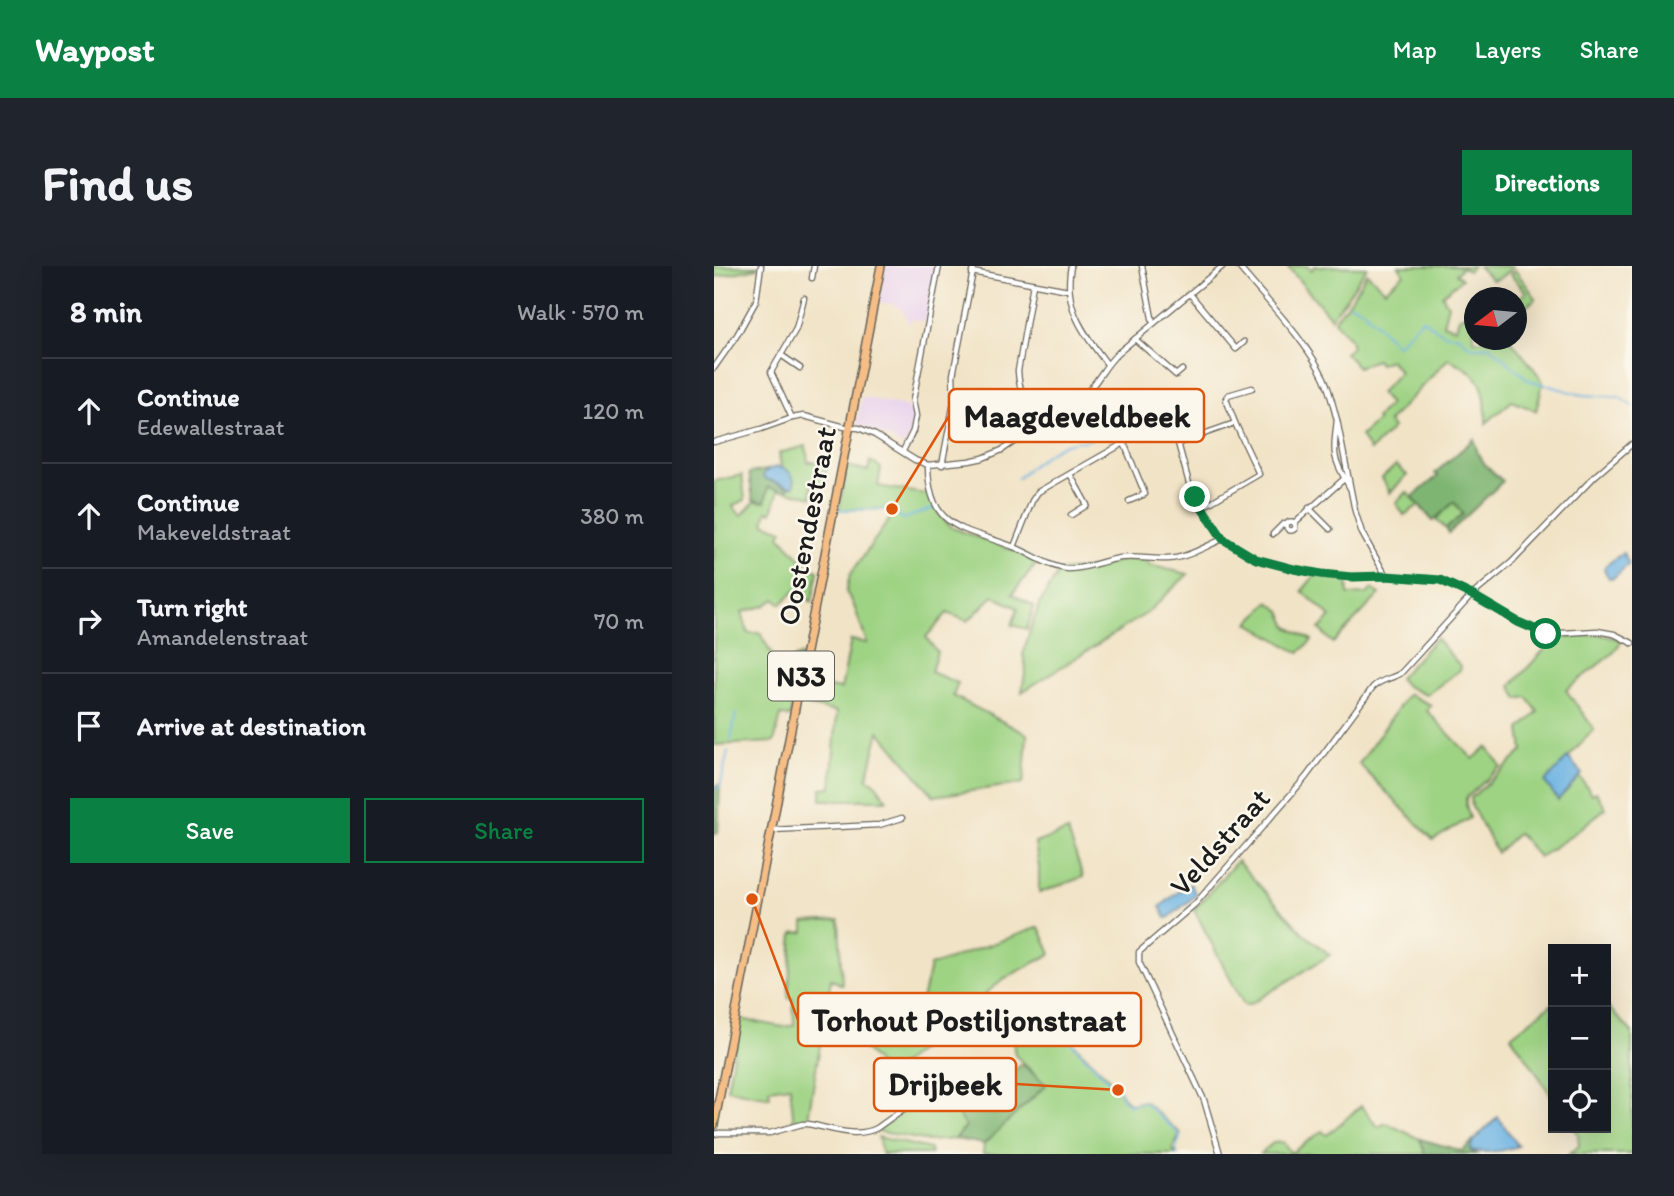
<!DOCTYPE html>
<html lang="en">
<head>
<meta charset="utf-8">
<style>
	body { margin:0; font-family:Itim,sans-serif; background:#20242c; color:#f1f3f6 }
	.controls { position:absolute; right:21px; bottom:21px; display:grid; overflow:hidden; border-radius:0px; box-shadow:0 7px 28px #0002 }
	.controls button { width:63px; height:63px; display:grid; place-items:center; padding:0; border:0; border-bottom:2px solid #363941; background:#171b24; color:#f1f3f6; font:35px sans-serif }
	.compass { position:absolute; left:750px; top:21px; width:63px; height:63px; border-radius:50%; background:#171b24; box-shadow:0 7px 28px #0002; rotate:254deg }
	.stop { position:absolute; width:21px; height:21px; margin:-16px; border:5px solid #0b8043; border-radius:50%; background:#fff }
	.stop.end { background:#0b8043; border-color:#fff; box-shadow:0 2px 7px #0008 }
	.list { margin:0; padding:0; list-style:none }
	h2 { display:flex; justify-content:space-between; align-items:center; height:91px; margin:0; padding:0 28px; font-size:30px }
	h2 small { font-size:23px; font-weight:400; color:#9ea1a6 }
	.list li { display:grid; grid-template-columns:46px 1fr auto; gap:21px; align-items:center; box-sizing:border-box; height:105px; padding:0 28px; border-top:2px solid #363941 }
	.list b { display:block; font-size:26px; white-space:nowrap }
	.list p { margin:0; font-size:23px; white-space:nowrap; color:#9ea1a6 }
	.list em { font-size:23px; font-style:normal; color:#9ea1a6 }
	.actions { display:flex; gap:14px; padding:21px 28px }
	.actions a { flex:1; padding:16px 0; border:2px solid #0b8043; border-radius:0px; text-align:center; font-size:24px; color:#0b8043 }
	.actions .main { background:#0b8043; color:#fff }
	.icon { flex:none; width:38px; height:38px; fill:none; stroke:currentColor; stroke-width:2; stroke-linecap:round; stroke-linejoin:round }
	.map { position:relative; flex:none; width:918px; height:888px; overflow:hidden; border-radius:0px }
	header { display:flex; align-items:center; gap:42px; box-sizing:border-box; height:98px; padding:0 35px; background:#0b8043; color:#fff }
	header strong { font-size:33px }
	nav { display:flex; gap:38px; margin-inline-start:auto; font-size:24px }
	.intro { display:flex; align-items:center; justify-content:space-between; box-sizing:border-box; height:168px; padding:0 42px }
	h1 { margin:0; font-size:49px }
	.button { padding:18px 32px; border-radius:0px; background:#0b8043; color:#fff; font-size:24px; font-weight:700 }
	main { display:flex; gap:42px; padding:0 42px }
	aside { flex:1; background:#171b24; border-radius:0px; box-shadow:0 7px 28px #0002 }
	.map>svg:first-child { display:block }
	.built { fill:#e9d2ed }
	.green { fill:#9fd384; stroke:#5e7850; stroke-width:2 }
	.forest { fill:#7fb572; stroke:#4e6847; stroke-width:2 }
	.water { fill:#6cb2e2; stroke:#44677f; stroke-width:2 }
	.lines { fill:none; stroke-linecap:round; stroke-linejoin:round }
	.stream { stroke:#6cb2e2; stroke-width:2 }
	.minor-casing { stroke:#676258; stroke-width:7 }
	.primary-casing { stroke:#676258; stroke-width:10 }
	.minor { stroke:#fff; stroke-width:4.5 }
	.primary { stroke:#f6be87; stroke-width:7 }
	.route { stroke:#0b8043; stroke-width:9 }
	.labels { text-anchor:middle; stroke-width:5; stroke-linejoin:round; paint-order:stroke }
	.shield { fill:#fbf7ec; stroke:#5f5e5a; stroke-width:2 }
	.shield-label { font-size:28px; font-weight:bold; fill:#1c1c1c }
	.street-label { font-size:30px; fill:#1c1c1c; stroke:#fbf7ec }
	.leader { fill:none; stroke:#de560d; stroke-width:2.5 }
	.callout-dot { fill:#de560d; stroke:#fbf7ec; stroke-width:2.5 }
	.callout { fill:#fbf7ec; stroke:#de560d; stroke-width:2.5 }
	.callout-label { font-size:32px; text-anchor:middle; font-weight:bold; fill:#1c1c1c }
</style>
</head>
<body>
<header>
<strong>Waypost</strong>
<nav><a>Map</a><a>Layers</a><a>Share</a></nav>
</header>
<div class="intro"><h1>Find us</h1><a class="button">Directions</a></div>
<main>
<aside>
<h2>8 min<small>Walk · 570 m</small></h2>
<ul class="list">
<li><svg class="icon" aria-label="ahead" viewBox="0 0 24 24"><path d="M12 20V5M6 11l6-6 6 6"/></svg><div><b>Continue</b><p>Edewallestraat</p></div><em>120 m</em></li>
<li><svg class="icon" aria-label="ahead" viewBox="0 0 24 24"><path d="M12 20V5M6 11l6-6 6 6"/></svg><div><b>Continue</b><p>Makeveldstraat</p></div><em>380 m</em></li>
<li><svg class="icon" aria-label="right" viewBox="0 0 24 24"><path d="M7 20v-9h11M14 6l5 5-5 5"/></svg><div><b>Turn right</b><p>Amandelenstraat</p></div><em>70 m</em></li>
<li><svg class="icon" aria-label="arrive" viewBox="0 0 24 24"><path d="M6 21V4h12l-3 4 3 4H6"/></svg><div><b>Arrive at destination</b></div></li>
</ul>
<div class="actions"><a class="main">Save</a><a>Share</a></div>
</aside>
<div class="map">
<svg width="918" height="888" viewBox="0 0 918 888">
	<rect width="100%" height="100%" fill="#fbf7ec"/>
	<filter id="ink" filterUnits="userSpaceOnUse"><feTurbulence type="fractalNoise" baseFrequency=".0143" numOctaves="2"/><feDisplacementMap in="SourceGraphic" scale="14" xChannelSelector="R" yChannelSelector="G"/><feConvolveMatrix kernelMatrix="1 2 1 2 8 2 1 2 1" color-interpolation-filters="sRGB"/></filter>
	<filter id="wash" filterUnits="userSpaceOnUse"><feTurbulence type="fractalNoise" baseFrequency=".00686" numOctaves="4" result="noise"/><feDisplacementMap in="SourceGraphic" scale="28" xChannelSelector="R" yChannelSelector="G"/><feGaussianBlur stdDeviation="1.57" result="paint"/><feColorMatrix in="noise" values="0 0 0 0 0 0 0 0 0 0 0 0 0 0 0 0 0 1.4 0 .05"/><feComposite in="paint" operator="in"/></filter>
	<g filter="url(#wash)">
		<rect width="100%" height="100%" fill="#f1e3c6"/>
		<!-- built -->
		<g class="built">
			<polygon points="172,0 224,0 213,56 198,53 197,57 192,56 193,53 186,42 178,38 165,36"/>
			<polygon points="148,131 198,142 201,146 196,170 191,178 188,180 175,172 143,158"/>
		</g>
		<!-- green -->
		<g class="green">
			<polygon points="0,0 44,0 43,2 0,11"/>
			<polygon points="573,0 593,0 598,4 601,0 653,1 635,28 617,52"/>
			<path d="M 685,0 L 759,0 L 754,5 L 748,1 L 742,8 L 748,13 L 728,29 L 734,39 L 729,58 L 742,62 L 745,52 L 751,48 L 760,57 L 760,74 L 797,74 L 827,112 L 829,117 L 822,145 L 798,135 L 772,157 C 772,121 769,108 734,93 L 674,156 L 679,162 L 656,185 L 647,170 L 664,154 L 662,152 L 676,138 L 666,127 L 686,106 L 676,94 L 665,98 L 662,94 L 644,101 L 631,87 L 638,81 L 636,73 L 620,55 L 638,31 L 653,7 L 671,24 L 690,8 Z"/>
			<polygon points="764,0 797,0 799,1 787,11 778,14"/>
			<polygon points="801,4 822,32 803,49 803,35 812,26 796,8"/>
			<polygon points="92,180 94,196 105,196 106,201 112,201 112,221 97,220 98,231 73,225 74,221 77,221 73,204 67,201 65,187"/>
			<path d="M 156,195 L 167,202 L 164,220 L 211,228 L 215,225 C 220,242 226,252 239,262 L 304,286 L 324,296 L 298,328 L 320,340 L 313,363 L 298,359 L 304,342 L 279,330 L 254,355 L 233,347 L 212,371 L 223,386 L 217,406 L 244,417 L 239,430 L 313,468 L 310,512 L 309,516 L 306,518 L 220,530 L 165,465 L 153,513 L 160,516 L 173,534 L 107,534 L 107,522 L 117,521 L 123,446 L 88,438 L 91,417 L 127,423 L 137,374 L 153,377 L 139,337 L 132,326 L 136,309 L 172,258 L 182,246 L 178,243 L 125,244 L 133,200 L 154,205 Z"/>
			<polygon points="682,199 693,209 676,227 668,212"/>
			<polygon points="28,209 31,234 19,240 27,250 41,235 51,236 54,221 65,223 58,246 53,245 50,257 69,264 66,270 94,301 104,305 98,336 82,324 67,338 61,333 50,340 28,346 34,367 46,367 64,400 88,389 76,451 67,449 60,476 0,479 0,215"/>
			<polygon points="693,226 705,239 690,249 682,237"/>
			<polygon points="740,236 749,248 732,263 722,253"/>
			<path d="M 415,293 L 433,294 L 435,299 L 474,308 L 433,347 L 308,426 L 312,401 L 309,389 L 316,364 L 326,337 L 344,307 C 353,302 363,305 374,303 C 388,301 400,295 415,293 Z"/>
			<polygon points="601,309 623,313 633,312 634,329 653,328 658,323 666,328 619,377 605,363 617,351 588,325"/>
			<polygon points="555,336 567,345 574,361 598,374 585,387 535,357"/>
			<polygon points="884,368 908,374 899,387 852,424 880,463 853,493 878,528 882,526 892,542 854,572 825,591 804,567 783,587 758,541 757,532 809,485 806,463 824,446 813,431 804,433 797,420 840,373"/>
			<polygon points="722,372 747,401 746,404 712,429 692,420 685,412"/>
			<polygon points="694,428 717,439 713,445 759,493 773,481 787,500 752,532 752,539 756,552 719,574 645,498"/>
			<polygon points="354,565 369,611 325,627 325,601 321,577"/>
			<polygon points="523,595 589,667 616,689 535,739 530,739 480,644"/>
			<polygon points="125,654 128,719 117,713 94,852 80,858 76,820 55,823 56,831 13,823 26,753 69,761 80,759 79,733 74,732 79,667 90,666 90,656"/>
			<polygon points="325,661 337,688 289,713 271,728 289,752 265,738 174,809 145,777 190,744 208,734 216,700"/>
			<polygon points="839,737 839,833 821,804 797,770"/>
			<polygon points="892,739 918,766 918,888 855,888 865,880 864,868 860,862 892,862"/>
			<polygon points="325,743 401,819 410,832 416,838 430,835 467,868 458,883 463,888 269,888 270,878 332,819 301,789 297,762"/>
			<polygon points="218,824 244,849 252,860 241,873 214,875 162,865"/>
			<polygon points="647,840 664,861 672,857 706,873 711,888 546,888 559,877 569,876 577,887 608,865 613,869"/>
			<polygon points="164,871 216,883 217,888 168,888"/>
		</g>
		<!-- forest -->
		<g class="forest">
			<path d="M 760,173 C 764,195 772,201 789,215 L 735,267 L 732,263 L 749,248 L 740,236 L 719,255 L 698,231 L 724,210 L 721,207 Z"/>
			<polygon points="53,204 49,209 53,214 74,221 73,225 54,221 51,236 39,234 35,207"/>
			<polygon points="6,519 4,567 0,568 0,521"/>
			<polygon points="308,798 332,819 270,878 241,873 252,861 244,849"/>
			<polygon points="706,873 748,885 759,875 756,884 763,888 711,888"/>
		</g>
		<!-- water -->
		<g class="water">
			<path d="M 64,201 C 74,203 81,209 80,220 L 77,221 L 49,212 C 49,204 57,202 64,201 Z"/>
			<polygon points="909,287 915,298 899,312 895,312 890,304 891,300"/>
			<polygon points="854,491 868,508 844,534 831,516"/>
			<polygon points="476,618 482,628 481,630 454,652 452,652 446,641 459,630"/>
			<path d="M 784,851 L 804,880 C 789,885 771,888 756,884 L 759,875 Z"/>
		</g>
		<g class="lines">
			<!-- stream -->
			<g class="stream">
				<path d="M 636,38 L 648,43 L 683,79 L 708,53 L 730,68 L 745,70 C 759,84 756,82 776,80 L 814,114 L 868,129 L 905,131 L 918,140"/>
				<path d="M 304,212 C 316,201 339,181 355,177 C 364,174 373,178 381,170 C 386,167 387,160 388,155 C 410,145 442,135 466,137"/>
				<polyline points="125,244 178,243 189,253 220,242"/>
				<polyline points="17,474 22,447"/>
				<polyline points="0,523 6,521 14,485"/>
				<polyline points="290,750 299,762 326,745 404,824 409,833 415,839 430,836 464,867 466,871 462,883 463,888"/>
			</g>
		</g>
	</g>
	<g filter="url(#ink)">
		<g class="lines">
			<defs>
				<g id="minor">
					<path d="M 357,0 C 349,42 369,66 393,98"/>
					<polyline points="428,0 439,57"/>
					<path d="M 524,0 C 551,33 592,74 610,112 C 616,125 619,140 623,154"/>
					<polyline points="258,6 354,24"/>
					<polyline points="98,12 100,0"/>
					<path d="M 319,18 L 304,105 C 305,126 313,141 324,159"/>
					<polyline points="476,28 522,83 530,76"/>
					<polyline points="421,73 462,109 468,104"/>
					<polyline points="67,89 86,102"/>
					<polyline points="0,102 23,69 42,35 47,0"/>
					<polyline points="78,152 57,106 82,63 90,32"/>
					<path d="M 0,176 L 47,163 L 78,152 L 90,150 L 131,161 L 145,162 L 161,169 L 201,194 L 214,199 L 255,195 L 269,192 L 288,184 L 373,126 C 385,114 391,99 404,87 L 509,0"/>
					<polyline points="189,185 199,165 202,150 199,134 225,0"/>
					<path d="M 214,199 C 214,265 252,262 300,281 C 318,288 336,302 355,303 C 372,303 385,296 401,293 C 418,289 437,294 454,293 C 473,292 492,280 509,273 L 542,293 L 580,303 L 607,308 L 637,311 L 672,310 L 726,314 L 758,329 L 804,356 L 832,368 L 883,365 L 900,368 L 918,377"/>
					<polyline points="228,199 240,136 239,109 260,0"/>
					<polyline points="356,208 373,239 357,249"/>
					<path d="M 636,222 C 618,191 619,189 623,154 L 641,245 L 648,267 L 672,310"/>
					<polyline points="487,242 545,208 521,157 512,133 514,129 538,122"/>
					<polyline points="595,242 616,263"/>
					<circle cx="577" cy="260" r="4.5"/>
					<polyline points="580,257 630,213"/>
					<polyline points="559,268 569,258 572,259"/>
					<polyline points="509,273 481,231 476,221 464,177 521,157"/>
					<polyline points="300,281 318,235 324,226 410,177 431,228 415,235"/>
					<polyline points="57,564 165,559 188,552"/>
					<path d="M 0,868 L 5,867 L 56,867 L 88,858 L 94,858 C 116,862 142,873 163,862 L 213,826"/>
					<path d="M 506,888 L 490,834 L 425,696 L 425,686 L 481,638 L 592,511 L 659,421 C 667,413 678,413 687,407 L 758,329 L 798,296 L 881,210 L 918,178"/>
				</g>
				<polyline id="primary" points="0,859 167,0"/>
			</defs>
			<!-- minor casing -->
			<use href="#minor" class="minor-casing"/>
			<!-- primary casing -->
			<use href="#primary" class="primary-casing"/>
			<!-- minor -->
			<use href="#minor" class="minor"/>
			<!-- primary -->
			<use href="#primary" class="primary"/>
		</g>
	</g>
	<g class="lines" filter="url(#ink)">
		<!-- route -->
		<polyline class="route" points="481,231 509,273 542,293 580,303 607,308 637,311 672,310 726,314 758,329 804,356 832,368"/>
	</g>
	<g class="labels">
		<!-- shield labels -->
		<rect class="shield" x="54" y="385.5" width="66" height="49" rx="5"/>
		<g class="shield-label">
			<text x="87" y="420">N33</text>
		</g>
		<!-- street labels -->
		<g class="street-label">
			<text transform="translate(93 260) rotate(-79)" y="10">Oostendestraat</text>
			<text transform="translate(506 576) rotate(-48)" y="10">Veldstraat</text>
		</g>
	</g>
	<!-- callouts -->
	<path class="leader" d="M178 243L235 150M38 633L84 754M404 824L302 818"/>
	<g class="callout-dot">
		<circle cx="178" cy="243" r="7"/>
		<circle cx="38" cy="633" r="7"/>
		<circle cx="404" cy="824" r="7"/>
	</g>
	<g class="callout">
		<rect x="235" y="123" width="255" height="53" rx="7"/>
		<rect x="84" y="727" width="343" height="53" rx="7"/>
		<rect x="160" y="792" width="142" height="53" rx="7"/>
	</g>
	<g class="callout-label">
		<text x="363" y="161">Maagdeveldbeek</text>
		<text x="255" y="765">Torhout Postiljonstraat</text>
		<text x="231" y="829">Drijbeek</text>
	</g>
</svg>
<div class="controls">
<button>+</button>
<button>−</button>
<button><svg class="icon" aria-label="locate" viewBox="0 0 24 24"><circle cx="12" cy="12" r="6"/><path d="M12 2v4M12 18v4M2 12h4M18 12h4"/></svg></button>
</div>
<svg class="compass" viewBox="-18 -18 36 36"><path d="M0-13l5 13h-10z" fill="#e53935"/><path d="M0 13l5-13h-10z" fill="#9ea1a6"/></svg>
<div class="stop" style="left:832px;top:368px"></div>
<div class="stop end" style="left:481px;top:231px"></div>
</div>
</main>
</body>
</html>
